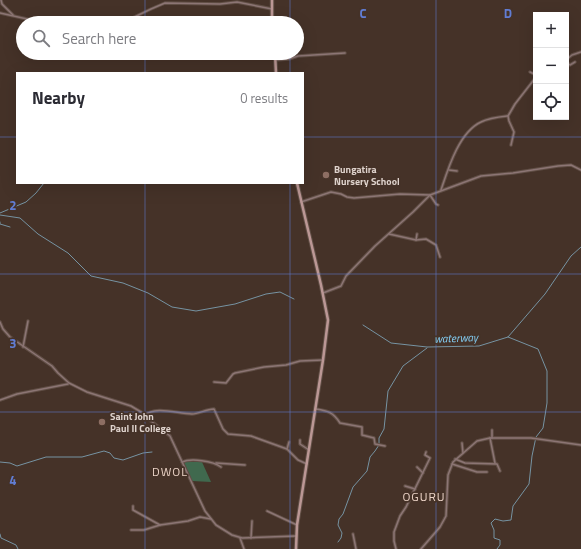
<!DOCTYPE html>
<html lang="en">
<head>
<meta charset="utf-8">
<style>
	body { margin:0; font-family:"Titillium Web",sans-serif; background:#f7f7f7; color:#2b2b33 }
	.controls { position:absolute; right:12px; top:12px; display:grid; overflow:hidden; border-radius:0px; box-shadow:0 4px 16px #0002 }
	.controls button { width:36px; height:36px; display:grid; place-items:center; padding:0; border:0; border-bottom:1px solid #e1e1e2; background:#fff; color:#2b2b33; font:20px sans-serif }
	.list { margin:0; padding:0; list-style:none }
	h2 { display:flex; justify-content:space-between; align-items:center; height:52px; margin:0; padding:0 16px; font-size:17px }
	h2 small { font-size:13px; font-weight:400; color:#7c7c81 }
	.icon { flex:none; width:22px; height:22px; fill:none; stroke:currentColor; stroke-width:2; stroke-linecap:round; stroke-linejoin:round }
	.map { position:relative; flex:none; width:581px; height:549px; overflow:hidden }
	.search { position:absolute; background:#fff; box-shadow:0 4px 16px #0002; left:16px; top:16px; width:288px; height:44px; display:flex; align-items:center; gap:10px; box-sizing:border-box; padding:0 14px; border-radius:22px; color:#7c7c81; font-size:15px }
	.panel { position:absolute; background:#fff; box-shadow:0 4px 16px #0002; left:16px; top:72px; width:288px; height:112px; border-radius:0px }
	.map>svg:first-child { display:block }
	.forest { fill:#40694e }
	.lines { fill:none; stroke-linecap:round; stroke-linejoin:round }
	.stream { stroke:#7693a2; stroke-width:1 }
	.street-casing { stroke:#614f46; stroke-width:3.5 }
	.secondary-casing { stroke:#614f46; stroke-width:4.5 }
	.street { stroke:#8c7574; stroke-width:1.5 }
	.secondary { stroke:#bb9795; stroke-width:2.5 }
	.grid { fill:none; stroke:#617dd4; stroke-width:1; stroke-opacity:0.55 }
	.education-dot { fill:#8d6e63; stroke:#453228; stroke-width:1.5 }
	.labels { text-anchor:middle; stroke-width:3.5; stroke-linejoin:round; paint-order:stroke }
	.poi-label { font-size:10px; font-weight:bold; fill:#dfd3cd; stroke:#453228; text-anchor:start }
	.water-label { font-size:11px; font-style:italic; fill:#84d0f7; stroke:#453228 }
	.quarter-label { font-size:12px; letter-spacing:1px; fill:#ebd3c6; stroke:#453228 }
	.grid-label { font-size:13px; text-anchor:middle; font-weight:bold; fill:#617dd4; stroke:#453228; stroke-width:3.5; stroke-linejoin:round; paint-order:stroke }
</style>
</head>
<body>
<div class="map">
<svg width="581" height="549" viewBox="0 0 581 549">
	<rect width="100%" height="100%" fill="#453228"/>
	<!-- forest -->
	<polygon class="forest" points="184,462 202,462 211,482 192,481"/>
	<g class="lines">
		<!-- stream -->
		<g class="stream">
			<polyline points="0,213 26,202 36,193 44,183"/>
			<polyline points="0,215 20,218 38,234 68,253 91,276 123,283 148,293 172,307 196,311 235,304 266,294 280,292 294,299"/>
			<polyline points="0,222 0,224 10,227"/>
			<polyline points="363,325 391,343 427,347 479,346 508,337 545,294 571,256 581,247"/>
			<polyline points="0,462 10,463 17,466 46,457 82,457 104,451 110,453 114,458 123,460 143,453 152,452"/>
			<polyline points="0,534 1,538 16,545 18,549"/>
			<polyline points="338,542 341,538 342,533 338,525 339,519 343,514 353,487 367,471 370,457 375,451 379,445 379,438 384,429 388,391 403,366 427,348"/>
			<polyline points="497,549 500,545 500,540 494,538 494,530 491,523 495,519 503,521 511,520 513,506 529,484 532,456 536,437 543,428 547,403 547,371 538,349 508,337"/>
		</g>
		<defs>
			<g id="street">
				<polyline points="1,0 2,4 13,15"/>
				<polyline points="0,13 45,23"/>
				<polyline points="122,23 151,9 165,3 220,4 237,2 272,9"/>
				<polyline points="275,60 289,59 298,56 345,53"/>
				<polyline points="566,60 572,55 581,52"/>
				<polyline points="566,62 570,65 575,62"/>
				<polyline points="530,72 536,75"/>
				<polyline points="508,116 509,121 514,132 511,145"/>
				<polyline points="449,170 457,171"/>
				<path d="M 441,190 C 448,169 459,132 481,122 C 489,118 499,117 508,116 L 515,104 L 536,77"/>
				<polyline points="301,202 331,192 341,194 347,197 354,198 400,194 430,195 481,176 513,173 558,166 571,165 581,170"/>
				<polyline points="389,234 416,240"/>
				<polyline points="417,234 416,240 426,239 436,245 440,257"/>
				<polyline points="323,293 341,286 346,276 375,246 413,212 430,195 436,204 438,205"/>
				<polyline points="0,322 3,329 10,337 52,366 58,373 69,383 87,392 131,406 141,412"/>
				<polyline points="23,347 28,321"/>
				<polyline points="214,382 226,383 233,374 235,373 264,367 286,365 300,361 323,360"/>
				<polyline points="0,400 17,394 68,384"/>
				<path d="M 316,409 C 328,411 333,412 340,423 L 362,427 L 362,435 L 374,438 L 375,444 L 385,446"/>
				<polyline points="142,414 170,436 205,511 216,525 232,535 242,538 296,536"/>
				<path d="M 144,416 C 156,405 177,414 192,414 C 199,414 206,409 214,409 L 223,429 L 228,434 L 251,436 L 287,449 L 298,460 L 307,464"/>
				<polyline points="492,430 492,438"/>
				<polyline points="490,438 495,463"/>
				<polyline points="300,440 300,444 309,450"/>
				<polyline points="462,443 463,453"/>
				<polyline points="287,449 289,442"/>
				<polyline points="455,459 465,463 497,464 500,471"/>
				<path d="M 182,462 C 191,458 213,461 221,467"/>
				<polyline points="216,463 245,465"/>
				<polyline points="452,464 477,472 487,472"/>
				<polyline points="417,467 423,473"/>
				<polyline points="405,486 415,489"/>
				<polyline points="133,506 133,510 160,525"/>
				<polyline points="267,511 297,525"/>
				<polyline points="131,530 144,530 160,525 188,521 200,517 211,519"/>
				<polyline points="353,534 356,549"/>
				<polyline points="240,538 244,549"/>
				<polyline points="251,538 252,521"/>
				<polyline points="396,549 394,541 394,532 400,516 406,507 430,458 425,455 426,452"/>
				<polyline points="421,549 440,527 446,516 448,475 453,462 477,441 490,438 531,438 581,445"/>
			</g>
			<g id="secondary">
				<polyline points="272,23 272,0"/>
				<polyline points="275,53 276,73"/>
				<polyline points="296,549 297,525 323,360 328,320 321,285 297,183"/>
			</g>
		</defs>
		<!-- street casing -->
		<use href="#street" class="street-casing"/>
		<!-- secondary casing -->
		<use href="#secondary" class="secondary-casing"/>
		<!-- street -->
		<use href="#street" class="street"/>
		<!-- secondary -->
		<use href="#secondary" class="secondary"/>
	</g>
	<!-- grid -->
	<path class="grid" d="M 145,0 L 145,23M 290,0 L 290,23M 436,0 L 436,549M 145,53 L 145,73M 290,53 L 290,73M 0,137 L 17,137M 303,137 L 581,137M 145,183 L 145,549M 290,183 L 290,549M 0,274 L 581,274M 0,412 L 581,412"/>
	<!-- markers -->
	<g class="education-dot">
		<circle cx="326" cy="175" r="4"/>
		<circle cx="102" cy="422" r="4"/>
	</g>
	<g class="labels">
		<!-- poi labels -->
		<g class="poi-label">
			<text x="334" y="173">Bungatira<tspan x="334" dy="12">Nursery School</tspan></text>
			<text x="110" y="420">Saint John<tspan x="110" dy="12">Paul II College</tspan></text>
		</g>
		<!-- water labels -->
		<g class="water-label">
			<text transform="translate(456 338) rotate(-2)" y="4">waterway</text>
		</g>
		<!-- quarter labels -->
		<g class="quarter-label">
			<text x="170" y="476">DWOL</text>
			<text x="424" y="501">OGURU</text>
		</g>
	</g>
	<g class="grid-label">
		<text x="363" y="18">C</text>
		<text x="508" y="18">D</text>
		<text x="13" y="210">2</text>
		<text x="13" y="348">3</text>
		<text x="13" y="485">4</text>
	</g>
</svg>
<div class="controls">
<button>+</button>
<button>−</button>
<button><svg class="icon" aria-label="locate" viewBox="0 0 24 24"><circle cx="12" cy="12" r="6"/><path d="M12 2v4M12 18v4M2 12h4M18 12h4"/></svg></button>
</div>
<div class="search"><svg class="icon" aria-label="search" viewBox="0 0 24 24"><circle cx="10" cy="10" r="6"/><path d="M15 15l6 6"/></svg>Search here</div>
<section class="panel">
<h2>Nearby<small>0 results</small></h2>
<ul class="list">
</ul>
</section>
</div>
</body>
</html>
